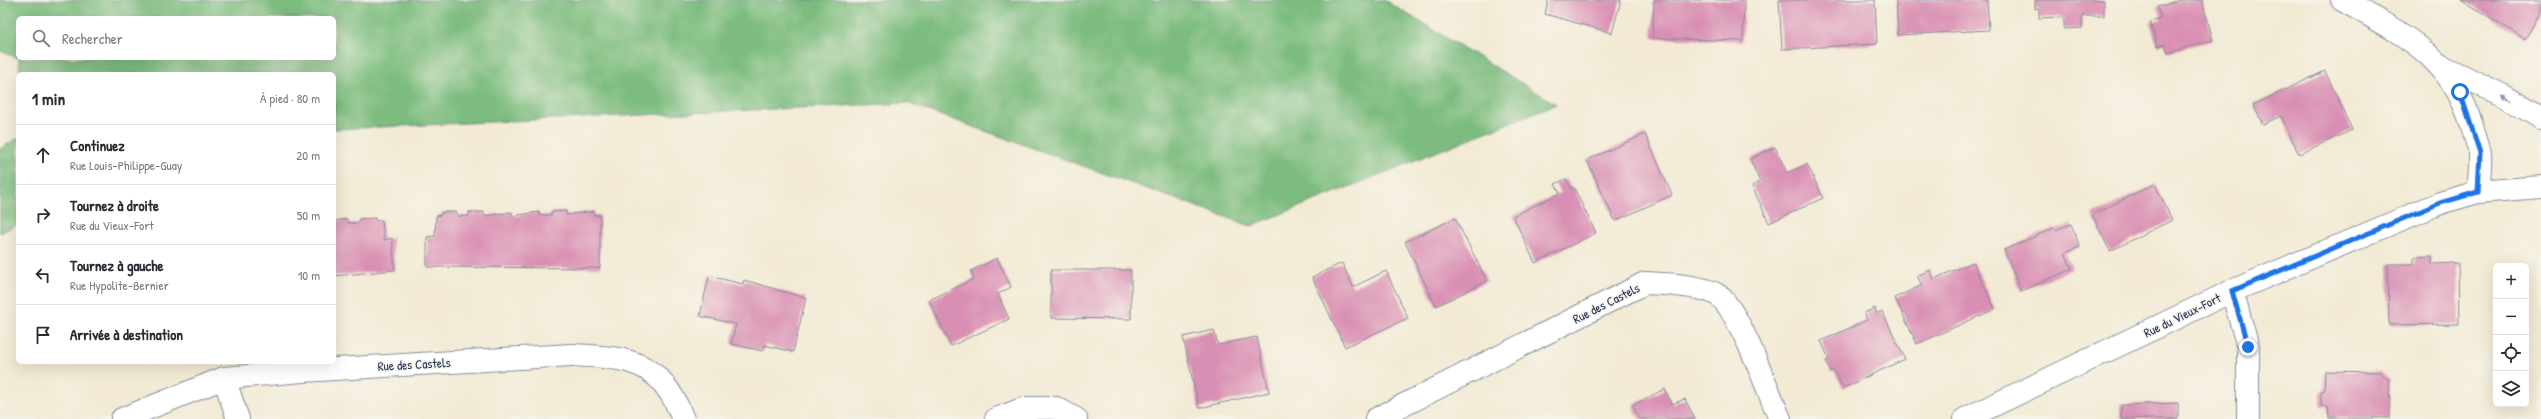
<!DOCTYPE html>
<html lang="fr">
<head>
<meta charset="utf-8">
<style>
	body { margin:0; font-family:"Patrick Hand",sans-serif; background:#f2f2f3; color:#2b2b33 }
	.controls { position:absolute; right:12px; bottom:12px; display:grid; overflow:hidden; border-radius:6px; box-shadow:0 4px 16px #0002 }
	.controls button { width:36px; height:36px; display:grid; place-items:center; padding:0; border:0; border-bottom:1px solid #e1e1e2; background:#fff; color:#2b2b33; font:20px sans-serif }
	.stop { position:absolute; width:12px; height:12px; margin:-9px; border:3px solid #1a73e8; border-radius:50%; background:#fff }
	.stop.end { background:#1a73e8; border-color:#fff; box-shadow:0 1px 4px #0008 }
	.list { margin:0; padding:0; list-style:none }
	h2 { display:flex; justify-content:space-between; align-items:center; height:52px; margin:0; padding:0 16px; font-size:17px }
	h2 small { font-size:13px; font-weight:400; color:#7c7c81 }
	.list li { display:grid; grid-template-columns:26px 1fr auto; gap:12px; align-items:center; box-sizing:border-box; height:60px; padding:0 16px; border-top:1px solid #e1e1e2 }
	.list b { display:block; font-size:15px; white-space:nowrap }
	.list p { margin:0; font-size:13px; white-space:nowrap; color:#7c7c81 }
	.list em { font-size:13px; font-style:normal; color:#7c7c81 }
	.icon { flex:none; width:22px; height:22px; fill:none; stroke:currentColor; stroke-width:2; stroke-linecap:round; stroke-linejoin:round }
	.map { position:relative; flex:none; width:2541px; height:419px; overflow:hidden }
	.search { position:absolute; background:#fff; box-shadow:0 4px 16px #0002; left:16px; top:16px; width:320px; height:44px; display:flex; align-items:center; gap:10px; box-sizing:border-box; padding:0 14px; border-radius:6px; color:#7c7c81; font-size:15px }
	.panel { position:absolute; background:#fff; box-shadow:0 4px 16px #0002; left:16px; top:72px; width:320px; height:292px; border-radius:6px }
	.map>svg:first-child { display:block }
	.forest { fill:#7cbc7e; stroke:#4c766e }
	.building { fill:#d98fb3 }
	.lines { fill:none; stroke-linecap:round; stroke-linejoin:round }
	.minor-casing { stroke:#868c99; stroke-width:24 }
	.minor { stroke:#fff; stroke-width:22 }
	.oneway { fill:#8d97ae }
	.route { stroke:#1a73e8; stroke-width:5 }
	.labels { text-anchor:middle; stroke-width:3; stroke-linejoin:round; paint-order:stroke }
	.street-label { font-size:13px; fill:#1b2f5e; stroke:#f7f3e8 }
</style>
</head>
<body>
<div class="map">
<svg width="2541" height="419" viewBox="0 0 2541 419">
	<rect width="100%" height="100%" fill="#f7f3e8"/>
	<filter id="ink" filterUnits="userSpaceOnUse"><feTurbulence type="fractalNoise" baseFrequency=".025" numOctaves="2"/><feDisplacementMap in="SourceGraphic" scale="8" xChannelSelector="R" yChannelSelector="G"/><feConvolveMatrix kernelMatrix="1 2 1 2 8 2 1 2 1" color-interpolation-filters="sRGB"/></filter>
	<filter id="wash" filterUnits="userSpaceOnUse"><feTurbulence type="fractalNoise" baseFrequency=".012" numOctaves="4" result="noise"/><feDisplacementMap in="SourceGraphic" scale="16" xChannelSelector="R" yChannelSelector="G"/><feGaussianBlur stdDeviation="0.9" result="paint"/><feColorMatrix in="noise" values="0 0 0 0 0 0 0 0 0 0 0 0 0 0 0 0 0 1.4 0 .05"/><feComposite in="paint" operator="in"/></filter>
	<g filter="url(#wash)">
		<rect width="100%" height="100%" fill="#f2ead4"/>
		<!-- forest -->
		<g class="forest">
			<polygon points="0,0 1384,0 1556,104 1251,226 907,103 334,129 334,74 20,74 19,58 334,58 334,18 18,18 18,58 0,51"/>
			<polygon points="18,138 18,224 0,233 0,149"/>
		</g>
		<g id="blocks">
			<!-- building -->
			<g class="building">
				<polygon points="1548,0 1621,0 1612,33 1545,14"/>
				<polygon points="1654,0 1744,0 1743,41 1652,38"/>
				<polygon points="1779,0 1875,0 1877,44 1782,49"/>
				<polygon points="1896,0 1987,0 1989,30 1898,35"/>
				<polygon points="2035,0 2104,0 2104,16 2082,16 2082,28 2064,29 2064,17 2039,18 2039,8 2035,9"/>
				<polygon points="2181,0 2202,0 2213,40 2168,53 2165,44 2157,46 2150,22 2161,19 2157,7"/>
				<polygon points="2462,0 2541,0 2541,12 2525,39"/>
				<polygon points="2325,71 2352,130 2299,154 2281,116 2263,124 2253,105"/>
				<polygon points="1645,134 1672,195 1615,221 1587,160"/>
				<polygon points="1775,147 1787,173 1807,164 1823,198 1769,223 1752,186 1760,182 1750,159"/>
				<polygon points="1566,179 1571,188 1574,188 1596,233 1535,263 1513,216 1560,193 1555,184"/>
				<polygon points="2155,184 2172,220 2110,251 2092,215"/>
				<polygon points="566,211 566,215 594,211 594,215 600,215 600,268 427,267 427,237 435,236 436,216 441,215 442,212 457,212 458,216 469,216 469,212 484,212 484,216 512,212 512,216 539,212 539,215 551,215 551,212"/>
				<polygon points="375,218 376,221 382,220 384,240 392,238 395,270 334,276 334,221 347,219 348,223 359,223 359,219"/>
				<polygon points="1455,218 1487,281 1436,306 1405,242"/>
				<polygon points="2071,224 2080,247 2065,253 2072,269 2021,291 2004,250 2054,228 2056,230"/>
				<polygon points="2432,256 2432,264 2458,263 2459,324 2389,325 2388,264 2414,264 2414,257"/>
				<polygon points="997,258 1011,287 998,294 1009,319 951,346 929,300 974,279 971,271"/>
				<polygon points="1973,262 1995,309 1917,344 1895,298 1922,285 1917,276 1930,270 1934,279"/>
				<polygon points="1342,263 1353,287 1386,271 1408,318 1345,347 1312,277"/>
				<polygon points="1051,270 1131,270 1131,319 1051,318"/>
				<polygon points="709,276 743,284 744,280 806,298 793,352 765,345 763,351 731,344 736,324 700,316"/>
				<polygon points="1875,308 1877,314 1882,311 1905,359 1843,388 1834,371 1831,372 1826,361 1829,359 1821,341 1867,320 1864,313"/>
				<polygon points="1214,330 1218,345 1257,337 1269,392 1199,408 1183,337"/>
				<polygon points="2325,371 2380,372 2389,380 2390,418 2329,418 2328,406 2321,406 2321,391 2324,391"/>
				<polygon points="1665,389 1672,404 1685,399 1695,419 1639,419 1633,405"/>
				<polygon points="2178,403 2178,419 2121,419 2121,405"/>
			</g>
		</g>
	</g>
	<g filter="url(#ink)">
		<use href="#blocks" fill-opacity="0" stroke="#868c99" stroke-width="1"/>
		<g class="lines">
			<defs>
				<g id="minor">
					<path d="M 2342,0 C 2402,34 2451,55 2472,126 C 2474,135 2478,144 2480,153 C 2481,165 2479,180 2478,192"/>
					<polyline points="2442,66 2504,96 2541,118"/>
					<polyline points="2232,291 2248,347 2248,419"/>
					<polyline points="224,378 238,419"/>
					<path d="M 122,419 L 224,378 L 302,371 L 571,355 C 629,358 660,359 683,419"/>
					<polyline points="996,419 1025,408 1056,408 1076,419"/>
					<path d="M 1376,419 L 1645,283 C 1663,284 1705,285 1719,296 C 1740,313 1768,391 1780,419"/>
					<polyline points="1965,419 2232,291 2440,203 2478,192 2541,187"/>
				</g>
			</defs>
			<!-- minor casing -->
			<use href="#minor" class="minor-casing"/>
			<!-- minor -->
			<use href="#minor" class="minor"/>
		</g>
		<!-- one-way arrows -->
		<defs><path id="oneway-solid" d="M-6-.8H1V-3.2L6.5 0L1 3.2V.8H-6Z"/></defs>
		<use class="oneway" href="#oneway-solid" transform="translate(2507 98) rotate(-151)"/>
	</g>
	<g class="lines" filter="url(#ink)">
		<!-- route -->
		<polyline class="route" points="2248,347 2232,291 2440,203 2478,192 2480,153 2460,92"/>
	</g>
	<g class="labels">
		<!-- street labels -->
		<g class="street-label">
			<text transform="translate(1606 303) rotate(-27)" y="5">Rue des Castels</text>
			<text transform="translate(2182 315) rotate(-26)" y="5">Rue du Vieux-Fort</text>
			<text transform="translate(414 364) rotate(-3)" y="5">Rue des Castels</text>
		</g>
	</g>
</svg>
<div class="controls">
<button>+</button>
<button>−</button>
<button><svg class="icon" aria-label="locate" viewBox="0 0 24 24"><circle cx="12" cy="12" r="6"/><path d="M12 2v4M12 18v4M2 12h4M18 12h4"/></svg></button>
<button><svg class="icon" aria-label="layers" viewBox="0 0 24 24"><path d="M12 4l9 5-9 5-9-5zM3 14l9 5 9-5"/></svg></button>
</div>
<div class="stop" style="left:2460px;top:92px"></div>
<div class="stop end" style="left:2248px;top:347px"></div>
<div class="search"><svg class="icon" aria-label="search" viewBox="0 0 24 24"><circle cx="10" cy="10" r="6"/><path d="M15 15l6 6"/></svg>Rechercher</div>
<section class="panel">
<h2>1 min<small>À pied · 80 m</small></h2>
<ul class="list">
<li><svg class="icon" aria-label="ahead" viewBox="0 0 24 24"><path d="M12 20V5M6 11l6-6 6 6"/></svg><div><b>Continuez</b><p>Rue Louis-Philippe-Guay</p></div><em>20 m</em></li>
<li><svg class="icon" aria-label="right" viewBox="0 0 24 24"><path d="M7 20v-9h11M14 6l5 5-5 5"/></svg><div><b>Tournez à droite</b><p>Rue du Vieux-Fort</p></div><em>50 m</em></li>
<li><svg class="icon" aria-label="left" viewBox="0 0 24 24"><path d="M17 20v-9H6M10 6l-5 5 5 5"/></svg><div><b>Tournez à gauche</b><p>Rue Hypolite-Bernier</p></div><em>10 m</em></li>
<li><svg class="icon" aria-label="arrive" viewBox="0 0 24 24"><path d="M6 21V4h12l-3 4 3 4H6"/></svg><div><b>Arrivée à destination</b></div></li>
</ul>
</section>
</div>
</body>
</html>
